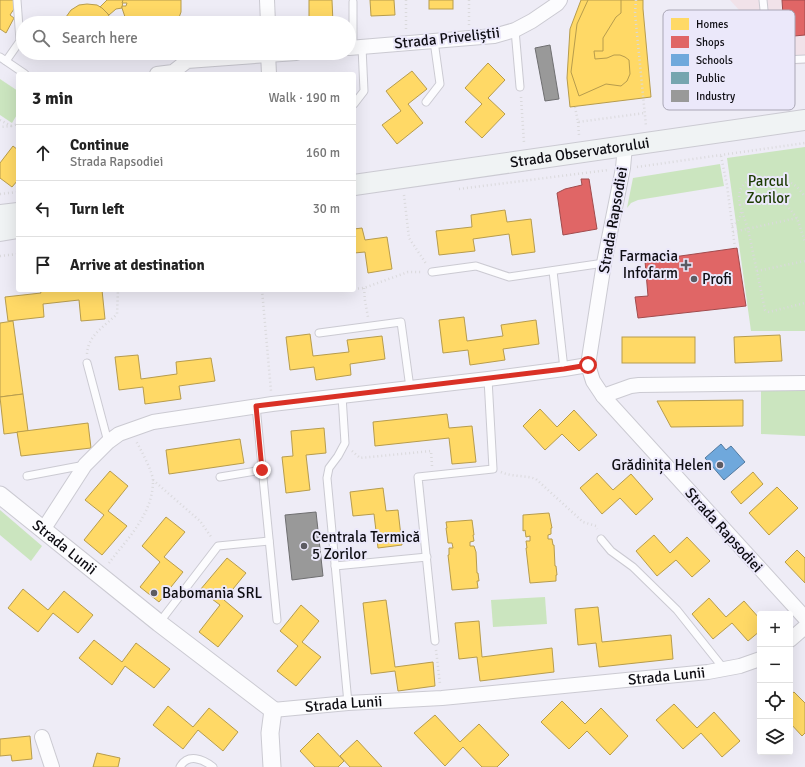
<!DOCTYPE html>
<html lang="en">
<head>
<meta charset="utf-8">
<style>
	body { margin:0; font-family:Signika,sans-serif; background:#f6f6f6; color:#222 }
	.controls { position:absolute; right:12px; bottom:12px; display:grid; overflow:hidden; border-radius:4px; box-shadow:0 4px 16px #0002 }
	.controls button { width:36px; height:36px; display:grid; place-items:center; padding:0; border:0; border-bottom:1px solid #e0e0e0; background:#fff; color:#222; font:20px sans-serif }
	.stop { position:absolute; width:12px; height:12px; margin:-9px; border:3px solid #d93025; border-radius:50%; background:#fff }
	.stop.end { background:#d93025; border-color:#fff; box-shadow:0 1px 4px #0008 }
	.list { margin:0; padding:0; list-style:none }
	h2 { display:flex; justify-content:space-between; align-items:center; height:52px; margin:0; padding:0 16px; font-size:17px }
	h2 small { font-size:13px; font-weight:400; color:#767676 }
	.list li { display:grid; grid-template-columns:26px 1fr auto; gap:12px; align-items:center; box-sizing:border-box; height:56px; padding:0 16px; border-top:1px solid #e0e0e0 }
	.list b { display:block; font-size:15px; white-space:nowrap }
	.list p { margin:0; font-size:13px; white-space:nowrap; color:#767676 }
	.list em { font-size:13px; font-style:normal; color:#767676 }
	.icon { flex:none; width:22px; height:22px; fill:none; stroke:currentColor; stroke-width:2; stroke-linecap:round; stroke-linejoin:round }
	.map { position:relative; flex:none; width:805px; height:767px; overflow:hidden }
	.search { position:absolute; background:#fff; box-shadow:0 4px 16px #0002; left:16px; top:16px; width:340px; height:44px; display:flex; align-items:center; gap:10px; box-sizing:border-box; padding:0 14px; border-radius:22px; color:#767676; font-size:15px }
	.panel { position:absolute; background:#fff; box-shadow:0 4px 16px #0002; left:16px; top:72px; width:340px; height:220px; border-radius:4px }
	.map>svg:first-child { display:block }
	.medical { fill:#f1e2e9 }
	.green { fill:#cbe5bf }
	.homes { fill:#ffd966; stroke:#b79c4d }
	.shops { fill:#e06666; stroke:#a14b4d }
	.schools { fill:#6fa8dc; stroke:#527aa0 }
	.industry { fill:#999; stroke:#6f6f71 }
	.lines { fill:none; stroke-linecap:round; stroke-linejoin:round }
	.service-casing { stroke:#cbcad2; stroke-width:9 }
	.minor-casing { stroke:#cbcad2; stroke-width:16 }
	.tertiary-casing { stroke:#cbcad2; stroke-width:19 }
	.secondary-casing { stroke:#cbcad2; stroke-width:22 }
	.path { stroke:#dad9dc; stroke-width:2.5; stroke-dasharray:1 3; stroke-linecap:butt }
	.service { stroke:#fcfcfe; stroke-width:7 }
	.minor { stroke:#fcfcfe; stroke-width:14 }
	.tertiary { stroke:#fcfcfe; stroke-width:17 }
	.secondary { stroke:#f0f3f4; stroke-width:20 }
	.route { stroke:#d93025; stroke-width:5 }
	.poi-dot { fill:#5c5b62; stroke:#ebe8fa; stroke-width:1.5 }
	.labels { text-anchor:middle; stroke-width:4; stroke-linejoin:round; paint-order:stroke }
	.street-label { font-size:15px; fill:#0e0d13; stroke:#ebe8fa }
	.park-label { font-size:15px; fill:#1d3b03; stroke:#ebe8fa }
	.poi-label { font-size:15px; fill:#0e0d13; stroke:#ebe8fa; text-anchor:start }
	.key { fill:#ebe8fa; stroke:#a9a6b5; stroke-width:1 }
	.key-label { font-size:11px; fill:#0e0d13 }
</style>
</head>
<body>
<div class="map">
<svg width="805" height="767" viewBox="0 0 805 767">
	<rect width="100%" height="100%" fill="#eeecf6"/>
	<!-- medical -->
	<polygon class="medical" points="730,0 805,0 805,64 764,66 761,51 748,20"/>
	<!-- green -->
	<g class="green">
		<polygon points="0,79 18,91 18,113 12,123 0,115"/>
		<polygon points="805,147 805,331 751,331 727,158"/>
		<polygon points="720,164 724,186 638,200 631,203 627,208 633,178"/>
		<polygon points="761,389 805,389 805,436 761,434"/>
		<polygon points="0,510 42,546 31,561 0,535"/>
		<polygon points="545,597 547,624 493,627 491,600"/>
	</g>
	<!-- homes -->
	<g class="homes">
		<polygon points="0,0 13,0 14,2 14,9 10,15 14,18 6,33 0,29"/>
		<polygon points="107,0 123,0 122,8 116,9 109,15 100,7"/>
		<polygon points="123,0 181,0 181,12 177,23 127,23 122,8 122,6 126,6 127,3 122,3"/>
		<polygon points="309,0 332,0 333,23 309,23"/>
		<polygon points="370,0 394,0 395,15 371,16"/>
		<rect x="429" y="0" width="24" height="9"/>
		<polygon points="581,0 643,0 643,9 651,97 570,107 567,78 570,29"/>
		<polygon points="588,0 621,0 621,13 616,17 603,38 603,51 594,51 595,59 607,58 614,55 620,55 625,57 629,60 630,74 627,81 621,86 606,84 579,96 571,72 577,24"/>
		<polygon points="87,4 97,5 102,8 108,14 112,23 64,23 66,17 71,10 79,5"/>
		<polygon points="488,63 505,80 488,98 505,114 482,138 465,122 482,104 465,88"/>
		<polygon points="412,71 427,89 408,104 423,123 397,144 382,125 401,111 386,91"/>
		<polygon points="13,146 18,150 18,180 12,187 0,178 0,163"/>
		<polygon points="505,210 507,222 531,219 535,252 512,255 509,234 473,239 475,251 439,255 436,231 472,227 471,215"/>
		<polygon points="362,228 365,240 387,237 392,269 368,273 365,252 354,253 354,229"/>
		<polygon points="40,290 102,290 105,319 81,321 79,300 43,304 44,317 8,321 5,297 41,293"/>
		<polygon points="464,317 467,341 503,336 501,325 536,320 539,344 503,349 505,360 470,365 468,350 443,353 439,320"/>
		<polygon points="13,321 23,394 0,397 0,323"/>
		<polygon points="310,334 313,356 349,352 347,340 382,336 385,359 350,364 351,375 316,380 314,367 290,370 286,337"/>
		<polygon points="780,335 782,361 735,363 734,337"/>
		<rect x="622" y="337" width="73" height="26"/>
		<polygon points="138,355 141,379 177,374 176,362 211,358 215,381 179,386 181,399 145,404 143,387 119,390 115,357"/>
		<polygon points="23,394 28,431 4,434 0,397"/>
		<polygon points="743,400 743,426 671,427 657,401"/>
		<polygon points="540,409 557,427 574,410 597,435 579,451 562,434 545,450 523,426"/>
		<polygon points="447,414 449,428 472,426 476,462 452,464 449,438 375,446 373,422"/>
		<polygon points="88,423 91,448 21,456 17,432"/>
		<polygon points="324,428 326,453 306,455 310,490 286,493 282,457 293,456 291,431"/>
		<polygon points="240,439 244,463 169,474 166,450"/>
		<polygon points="110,471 128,486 108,511 127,526 102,555 84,540 104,515 85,500"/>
		<polygon points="753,472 763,484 741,504 731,492"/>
		<polygon points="597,473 613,490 631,474 653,499 636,515 620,498 602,514 580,488"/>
		<polygon points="777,487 798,508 769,535 749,513"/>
		<polygon points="383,488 386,511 398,510 402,545 378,548 374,514 353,516 350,492"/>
		<polygon points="549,513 552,528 551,528 551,534 548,535 548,539 552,539 553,545 554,545 555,566 556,566 557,575 556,575 556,581 530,583 526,548 527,548 526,541 530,541 530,536 526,537 525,530 523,531 523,515"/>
		<polygon points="166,517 185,532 164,557 183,572 159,602 140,587 160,562 142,546"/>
		<polygon points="472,520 474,535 473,535 474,541 470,542 470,546 474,546 476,552 477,573 478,573 479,581 477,581 478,588 452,590 448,555 449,555 449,548 453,548 452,543 448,543 446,528 447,528 446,522"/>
		<polygon points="654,535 670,553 687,537 710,561 692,577 676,560 657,576 636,551"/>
		<polygon points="797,550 805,558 805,583 785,562"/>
		<polygon points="227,558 246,573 224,600 243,616 218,647 199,632 220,605 200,590"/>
		<polygon points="23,589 48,610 64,591 93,615 78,633 53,613 38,632 8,608"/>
		<polygon points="709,598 726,617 744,601 760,619 760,631 748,641 732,623 713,639 692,614"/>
		<polygon points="386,600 395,667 433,662 435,686 398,691 395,671 371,674 363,603"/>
		<polygon points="301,605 319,621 302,642 321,657 296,686 277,671 298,646 280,631"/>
		<polygon points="598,607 602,642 671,635 673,659 599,667 596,643 578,645 575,609"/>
		<polygon points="479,621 482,657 552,648 554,672 480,681 477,657 459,659 455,623"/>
		<polygon points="94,640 122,662 136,643 170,669 154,688 125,666 112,685 79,658"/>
		<polygon points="794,692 805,703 805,733 802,736 790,723 790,695"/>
		<polygon points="562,701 585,724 601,708 628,736 610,755 587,731 569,749 541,722"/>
		<polygon points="674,704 697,728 714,712 740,741 722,757 701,733 683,749 656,720"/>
		<polygon points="168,706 193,727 209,708 238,732 223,751 198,730 183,749 153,725"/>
		<polygon points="435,715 460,742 479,724 509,755 497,767 482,767 463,747 445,766 414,733"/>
		<polygon points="318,733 344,761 338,767 315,767 300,751"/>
		<polygon points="30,736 32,759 12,761 11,755 0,756 0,739"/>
		<polygon points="357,740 382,767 350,767 340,756"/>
		<polygon points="97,753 120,758 118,767 93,767"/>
	</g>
	<!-- shops -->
	<g class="shops">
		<polygon points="782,0 805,0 805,35 783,37 782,23 768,23 768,16 783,15"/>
		<polygon points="581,179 589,179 597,229 563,235 557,193 565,189 582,185"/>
		<polygon points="737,248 746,306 638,318 635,297 648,296 645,261"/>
	</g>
	<!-- schools -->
	<polygon class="schools" points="721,444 726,450 731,446 745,462 724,480 705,458"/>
	<!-- industry -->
	<g class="industry">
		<polygon points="550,45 559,99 545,101 535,48"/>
		<polygon points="316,512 323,576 292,580 285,515"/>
	</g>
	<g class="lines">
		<defs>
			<g id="service">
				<polyline points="763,0 766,30 778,45 784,60 805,59"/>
				<polyline points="353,2 353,48"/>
				<polyline points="515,30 520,87"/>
				<polyline points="0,57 25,74"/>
				<polyline points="6,61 20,41 17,0"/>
				<polyline points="426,102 440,84 434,41"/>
				<polyline points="354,104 364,91 362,47"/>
				<polyline points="553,271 564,369"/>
				<polyline points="432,272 476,266 509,277 604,263"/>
				<polyline points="319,333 401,322 410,388"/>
				<polyline points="87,363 108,442"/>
				<polyline points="342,396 345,443 338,456 329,468 327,478 348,703"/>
				<polyline points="256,406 277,620"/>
				<polyline points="27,476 85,465"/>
				<polyline points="220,477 262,470"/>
				<polyline points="601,539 611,551 633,567 677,610 724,669"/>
				<polyline points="335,566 427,557"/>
				<polyline points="159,623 218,546 269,541"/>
				<polyline points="435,641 418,477 493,469 488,379"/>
				<path d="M 180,767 C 188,753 203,759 213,767"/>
			</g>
			<g id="minor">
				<polyline points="267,0 268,23"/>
				<polyline points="349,48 494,36 515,30 532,21 557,4 560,0"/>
				<polyline points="268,53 269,74"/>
				<polyline points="157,74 173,72 187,61 296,53"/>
				<polyline points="625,146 623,168 604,263 588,365 593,381 603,396 805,618"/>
				<polyline points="603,396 631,386 639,385 805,383"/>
				<polyline points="43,530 85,465 108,442 119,434 153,422 272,404 488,379 564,369 588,365"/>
				<polyline points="790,640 805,627"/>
				<path id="s1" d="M 273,710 L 348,703 L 442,698 L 708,672 L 740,666 L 760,659"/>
				<polyline points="42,737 52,767"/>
			</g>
			<g id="tertiary">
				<path id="s2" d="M 0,495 L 159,623 L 273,710 L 270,733 L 272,767"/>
			</g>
			<g id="secondary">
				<path id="s3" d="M 354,185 L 805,120"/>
				<polyline points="0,215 18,213"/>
				<polyline points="0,231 18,228"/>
			</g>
		</defs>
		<!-- service casing -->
		<use href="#service" class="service-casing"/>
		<!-- minor casing -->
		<use href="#minor" class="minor-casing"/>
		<!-- tertiary casing -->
		<use href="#tertiary" class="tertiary-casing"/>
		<!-- secondary casing -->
		<use href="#secondary" class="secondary-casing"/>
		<!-- path -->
		<g class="path">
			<polyline points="406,0 406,29"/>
			<polyline points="469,0 469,25"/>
			<polyline points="636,0 635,13 646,126"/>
			<polyline points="521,97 524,143"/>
			<polyline points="575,107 578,122 645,113"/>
			<polyline points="0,120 11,126 0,127"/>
			<polyline points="578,122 579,135"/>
			<polyline points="11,126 18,124"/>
			<polyline points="721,156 727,185 735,248"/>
			<polyline points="637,167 805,143"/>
			<polyline points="459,189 608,170"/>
			<polyline points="0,194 18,192"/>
			<polyline points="404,195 409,238 427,265"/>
			<path d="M 740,205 C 733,174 769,172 789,182 C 796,185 801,191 805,197"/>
			<polyline points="797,218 779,196 740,205 748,229 765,310 769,312 805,303"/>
			<path d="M 732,226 C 738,223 741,216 741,210"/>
			<polyline points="733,232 797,218 805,242"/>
			<polyline points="0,256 18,254"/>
			<polyline points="757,271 805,261"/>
			<polyline points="364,288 365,301 368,317"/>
			<polyline points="354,289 364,288 408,272 423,272"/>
			<polyline points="262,290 271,391"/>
			<polyline points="339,290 345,291 351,290"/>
			<path d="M 87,354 C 88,335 104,327 117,314 L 118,290"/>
			<polyline points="352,451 360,458 431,451 432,466"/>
			<path d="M 501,472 C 512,477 525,475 536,479 L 583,522 L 596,526 L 597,529"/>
			<polyline points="153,480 200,521 212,538"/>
			<path d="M 109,563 C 127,539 153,514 153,481 C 153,472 141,450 136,441"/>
			<polyline points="436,650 440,684"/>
		</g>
		<!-- service -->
		<use href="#service" class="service"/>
		<!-- minor -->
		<use href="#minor" class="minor"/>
		<!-- tertiary -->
		<use href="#tertiary" class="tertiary"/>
		<!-- secondary -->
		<use href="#secondary" class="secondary"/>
	</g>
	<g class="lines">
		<!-- route -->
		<polyline class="route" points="262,470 256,406 564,369 588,365"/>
	</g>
	<!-- markers -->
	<g class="poi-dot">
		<path d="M684 259h4v4h4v4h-4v4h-4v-4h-4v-4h4z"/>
		<circle cx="694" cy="279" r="4"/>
		<circle cx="720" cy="465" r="4"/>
		<circle cx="304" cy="546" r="4"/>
		<circle cx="154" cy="593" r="4"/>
	</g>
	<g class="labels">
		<!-- street labels -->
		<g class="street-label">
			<text transform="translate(447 38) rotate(-6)" y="5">Strada Priveliștii</text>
			<text dy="5" stroke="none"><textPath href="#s3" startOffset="228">Strada Observatorului</textPath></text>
			<text transform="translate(613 220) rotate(-80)" y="5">Strada Rapsodiei</text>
			<text transform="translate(724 530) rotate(48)" y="5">Strada Rapsodiei</text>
			<text dy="5" stroke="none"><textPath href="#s2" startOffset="83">Strada Lunii</textPath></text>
			<text dy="5" stroke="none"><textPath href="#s1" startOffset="395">Strada Lunii</textPath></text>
			<text dy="5" stroke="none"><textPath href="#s1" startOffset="71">Strada Lunii</textPath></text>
		</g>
		<!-- park labels -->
		<g class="park-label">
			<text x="768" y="186">Parcul<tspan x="768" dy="17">Zorilor</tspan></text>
		</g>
		<!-- poi labels -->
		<g class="poi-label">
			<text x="678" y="261" text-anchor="end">Farmacia<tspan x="678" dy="17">Infofarm</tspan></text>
			<text x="702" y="284">Profi</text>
			<text x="712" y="470" text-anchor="end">Grădinița Helen</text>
			<text x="312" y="542">Centrala Termică<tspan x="312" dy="17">5 Zorilor</tspan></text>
			<text x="162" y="598">Babomania SRL</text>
		</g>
	</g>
	<!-- legend -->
	<rect x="663" y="10" width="132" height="100" rx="6" class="key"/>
	<rect x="671" y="18" width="18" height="12" fill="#ffd966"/>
	<rect x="671" y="36" width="18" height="12" fill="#e06666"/>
	<rect x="671" y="54" width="18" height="12" fill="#6fa8dc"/>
	<rect x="671" y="72" width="18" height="12" fill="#76a5af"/>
	<rect x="671" y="90" width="18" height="12" fill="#999"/>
	<g class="key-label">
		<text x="696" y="28">Homes</text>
		<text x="696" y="46">Shops</text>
		<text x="696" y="64">Schools</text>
		<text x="696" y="82">Public</text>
		<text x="696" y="100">Industry</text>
	</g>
</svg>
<div class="controls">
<button>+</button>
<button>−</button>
<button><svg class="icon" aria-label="locate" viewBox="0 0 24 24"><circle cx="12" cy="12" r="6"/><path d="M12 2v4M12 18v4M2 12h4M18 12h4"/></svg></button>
<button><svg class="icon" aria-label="layers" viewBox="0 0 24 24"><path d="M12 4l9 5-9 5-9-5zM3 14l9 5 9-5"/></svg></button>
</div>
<div class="stop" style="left:588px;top:365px"></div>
<div class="stop end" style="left:262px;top:470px"></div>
<div class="search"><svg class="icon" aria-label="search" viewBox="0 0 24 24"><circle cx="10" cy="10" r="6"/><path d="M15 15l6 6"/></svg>Search here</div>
<section class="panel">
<h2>3 min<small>Walk · 190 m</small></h2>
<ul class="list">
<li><svg class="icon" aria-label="ahead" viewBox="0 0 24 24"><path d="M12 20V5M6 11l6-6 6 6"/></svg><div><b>Continue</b><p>Strada Rapsodiei</p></div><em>160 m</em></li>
<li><svg class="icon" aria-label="left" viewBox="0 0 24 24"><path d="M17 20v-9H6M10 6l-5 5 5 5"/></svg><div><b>Turn left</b></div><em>30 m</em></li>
<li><svg class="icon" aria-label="arrive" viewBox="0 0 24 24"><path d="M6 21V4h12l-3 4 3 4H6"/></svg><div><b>Arrive at destination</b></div></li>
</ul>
</section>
</div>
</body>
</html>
